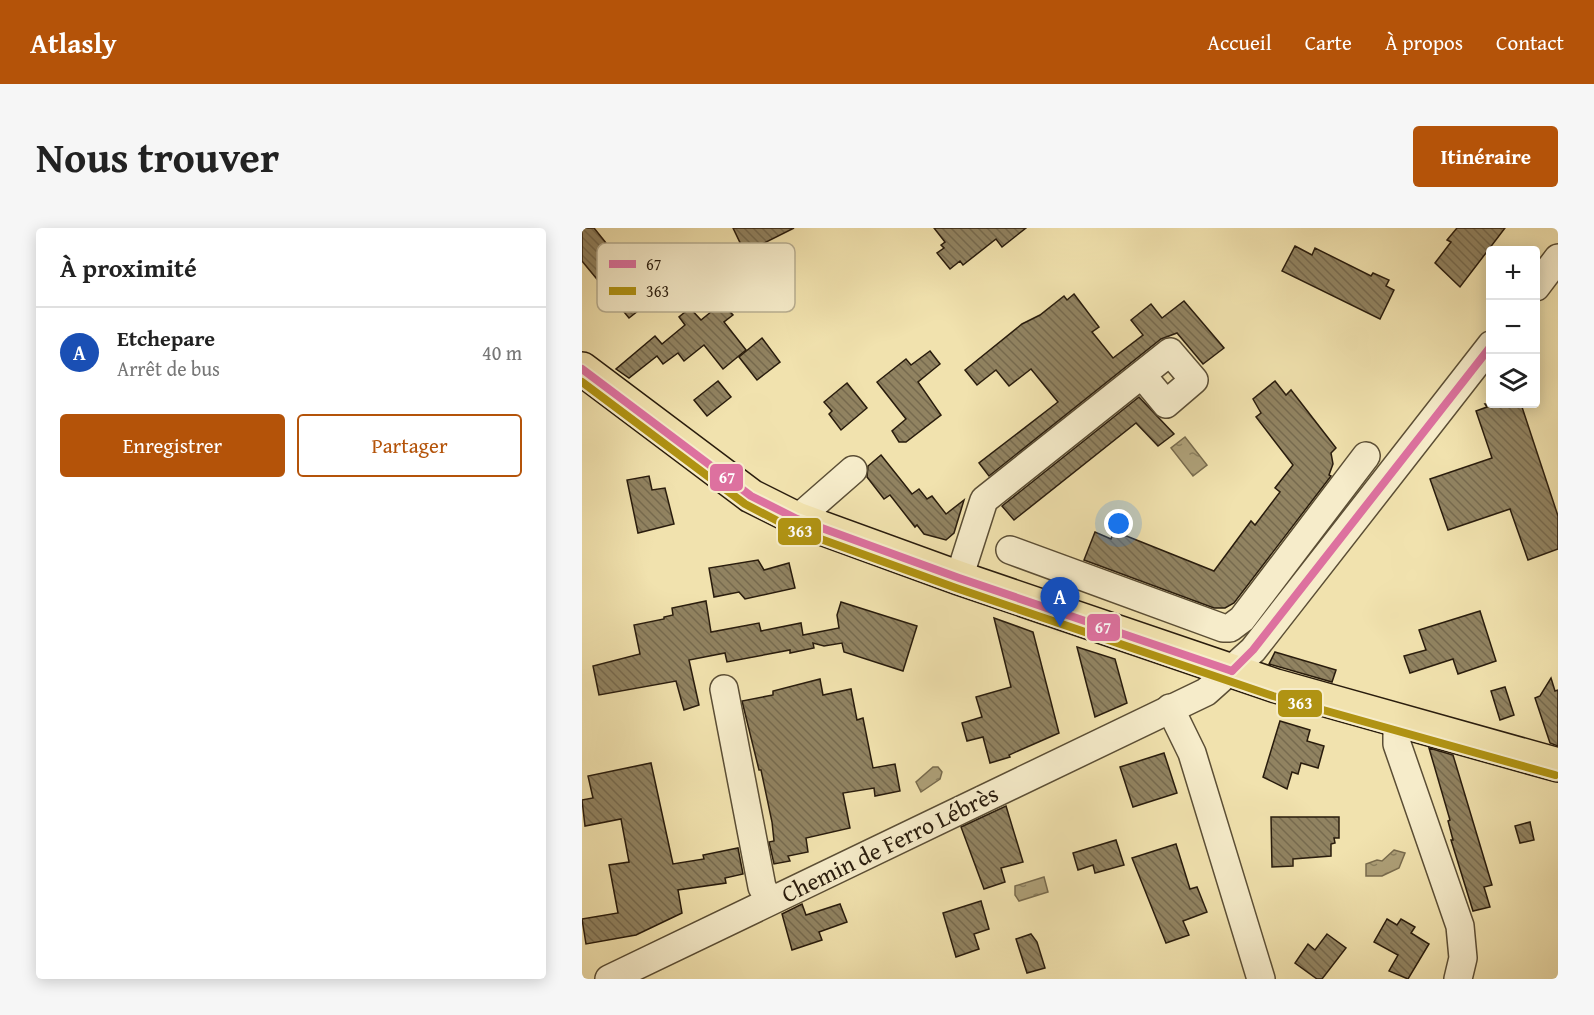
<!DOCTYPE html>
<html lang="fr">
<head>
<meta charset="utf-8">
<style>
	body { margin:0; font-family:"Gentium Book Plus",serif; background:#f6f6f6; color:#222 }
	.controls { position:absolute; right:18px; top:18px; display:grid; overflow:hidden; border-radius:6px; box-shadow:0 3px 15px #0003 }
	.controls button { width:54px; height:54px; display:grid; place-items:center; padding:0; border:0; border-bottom:2px solid #e0e0e0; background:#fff; color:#222; font:30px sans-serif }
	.you { position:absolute; left:537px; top:296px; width:21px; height:21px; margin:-15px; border:4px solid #fff; border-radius:50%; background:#1a73e8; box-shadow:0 0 0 9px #1a73e833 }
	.badge { display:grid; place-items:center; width:39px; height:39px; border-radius:50%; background:#b45309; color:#fff; font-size:20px; font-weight:700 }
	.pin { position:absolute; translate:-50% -50px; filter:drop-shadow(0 2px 3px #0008) }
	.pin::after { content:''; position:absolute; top:32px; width:21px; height:18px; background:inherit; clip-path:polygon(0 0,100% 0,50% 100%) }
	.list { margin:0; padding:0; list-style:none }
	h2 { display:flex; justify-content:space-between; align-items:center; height:78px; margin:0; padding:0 24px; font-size:26px }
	h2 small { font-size:20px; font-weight:400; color:#767676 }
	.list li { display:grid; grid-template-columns:39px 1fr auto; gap:18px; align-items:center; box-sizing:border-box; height:90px; padding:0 24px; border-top:2px solid #e0e0e0 }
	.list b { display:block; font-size:22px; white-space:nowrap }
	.list p { margin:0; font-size:20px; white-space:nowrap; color:#767676 }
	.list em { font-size:20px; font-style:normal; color:#767676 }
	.actions { display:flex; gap:12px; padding:18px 24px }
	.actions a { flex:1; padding:14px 0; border:2px solid #b45309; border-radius:6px; text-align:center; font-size:21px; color:#b45309 }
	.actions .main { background:#b45309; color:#fff }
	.icon { flex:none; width:33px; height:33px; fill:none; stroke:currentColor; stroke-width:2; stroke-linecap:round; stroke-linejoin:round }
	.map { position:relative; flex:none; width:976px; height:751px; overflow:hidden; border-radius:6px }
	header { display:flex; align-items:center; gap:36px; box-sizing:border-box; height:84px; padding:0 30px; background:#b45309; color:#fff }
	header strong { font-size:28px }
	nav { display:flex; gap:33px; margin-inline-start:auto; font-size:21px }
	.intro { display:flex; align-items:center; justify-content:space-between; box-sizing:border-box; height:144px; padding:0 36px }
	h1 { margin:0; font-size:42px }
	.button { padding:15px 27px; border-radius:6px; background:#b45309; color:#fff; font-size:21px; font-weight:700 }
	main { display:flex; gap:36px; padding:0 36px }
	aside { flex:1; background:#fff; border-radius:6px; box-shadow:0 3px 15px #0003 }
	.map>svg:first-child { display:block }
	.water { fill:url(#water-ripples); stroke:#786b4d; stroke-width:1.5 }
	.building { fill:url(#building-back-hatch); stroke:#291c0d; stroke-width:1.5 }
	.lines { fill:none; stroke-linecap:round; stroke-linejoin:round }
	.minor-casing { stroke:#5b4e35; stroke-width:30 }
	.major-casing { stroke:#291c0d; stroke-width:36 }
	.minor { stroke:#f6ecca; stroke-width:27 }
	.major { stroke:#f1e2ae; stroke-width:33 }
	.bus-1-casing { stroke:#f6ecca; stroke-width:12 }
	.bus-2-casing { stroke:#f6ecca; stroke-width:12 }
	.bus-1 { stroke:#dd719f; stroke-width:8 }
	.bus-2 { stroke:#b09313; stroke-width:8 }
	.labels { text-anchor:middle; stroke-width:6; stroke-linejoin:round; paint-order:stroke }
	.street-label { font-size:24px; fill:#291c0d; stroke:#f6ecca }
	.key { fill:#f6ecca; stroke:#b8ae91; stroke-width:1.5 }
	.key-label { font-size:16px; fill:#291c0d }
	.line-badge { stroke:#f6ecca; stroke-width:2 }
	.badge-label { font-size:16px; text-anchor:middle; font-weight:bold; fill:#fff }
</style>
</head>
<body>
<header>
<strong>Atlasly</strong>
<nav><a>Accueil</a><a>Carte</a><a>À propos</a><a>Contact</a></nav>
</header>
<div class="intro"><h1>Nous trouver</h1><a class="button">Itinéraire</a></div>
<main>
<aside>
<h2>À proximité<small></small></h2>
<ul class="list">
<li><span class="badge" style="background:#1a4fb4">A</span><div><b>Etchepare</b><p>Arrêt de bus</p></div><em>40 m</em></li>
</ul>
<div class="actions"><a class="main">Enregistrer</a><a>Partager</a></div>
</aside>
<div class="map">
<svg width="976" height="751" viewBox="0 0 976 751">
	<defs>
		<pattern id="water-ripples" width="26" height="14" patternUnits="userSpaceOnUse" patternTransform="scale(1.5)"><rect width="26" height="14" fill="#ad9f77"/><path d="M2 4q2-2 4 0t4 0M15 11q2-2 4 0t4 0" fill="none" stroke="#8d8160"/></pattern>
		<pattern id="building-back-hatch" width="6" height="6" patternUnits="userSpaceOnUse" patternTransform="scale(1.5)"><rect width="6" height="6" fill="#918361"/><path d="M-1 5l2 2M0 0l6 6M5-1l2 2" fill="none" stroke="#766a4e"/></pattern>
	</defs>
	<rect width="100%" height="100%" fill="#f1e2ae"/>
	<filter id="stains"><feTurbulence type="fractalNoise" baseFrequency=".00333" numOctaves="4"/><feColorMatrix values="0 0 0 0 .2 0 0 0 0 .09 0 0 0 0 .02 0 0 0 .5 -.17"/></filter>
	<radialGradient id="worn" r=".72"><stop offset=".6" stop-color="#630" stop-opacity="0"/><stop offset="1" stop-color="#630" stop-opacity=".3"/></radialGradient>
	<!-- water -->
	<g class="water">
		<polygon points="603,209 625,237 611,248 589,220"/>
		<polygon points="351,539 356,539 360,544 358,551 339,564 334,554"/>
		<polygon points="812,622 823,625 817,640 800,648 784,648 784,636 795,632 800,633"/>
		<polygon points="462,649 466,664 437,673 433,667 433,658"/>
	</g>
	<!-- building -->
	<g class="building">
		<polygon points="0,0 12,0 70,72 47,90 0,33"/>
		<polygon points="151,0 212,0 180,16 182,20 178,22 199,49 178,65 168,53 174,48"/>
		<polygon points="352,0 444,0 420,19 414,11 381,37 378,33 368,41 355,25 362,20 359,17 363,14"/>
		<polygon points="875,0 923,0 878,59 853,35 869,14 865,12"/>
		<polygon points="713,18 730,27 733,20 789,48 791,45 807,52 804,58 812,62 798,91 700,43"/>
		<polygon points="492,66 517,99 510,104 531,130 561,107 549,92 569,76 580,90 602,73 642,120 621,136 595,105 579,111 407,248 397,235 476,174 449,141 427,158 414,142 395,157 383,142 440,96 458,87 482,68 485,72"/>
		<polygon points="140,75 151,87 142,94 164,122 141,141 122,117 102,133 96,125 81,136 75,128 47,150 34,141 73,108 80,116 103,97 97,89 108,80 119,92"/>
		<polygon points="180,110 198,134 175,152 157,129"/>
		<polygon points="348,123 358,136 336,154 359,187 324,214 317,214 310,203 324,191 295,154 324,131 329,137"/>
		<polygon points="136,153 149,169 125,188 112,172"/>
		<polygon points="693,153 704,167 709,162 754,220 749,225 751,236 747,247 749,248 652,375 643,380 632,380 502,332 513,304 529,311 532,303 632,343 669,293 673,297 698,264 693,260 711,237 674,189 679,185 671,171"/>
		<polygon points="265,155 285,180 259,202 247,186 250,183 242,174"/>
		<polygon points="557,169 592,206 576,218 554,195 432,292 420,278"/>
		<polygon points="903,176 939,176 976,288 976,321 946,332 928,281 866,302 848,251 910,230 894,183 905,179"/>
		<polygon points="299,227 330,266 337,261 345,271 350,268 364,286 382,272 372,305 364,312 342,306 335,297 333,299 308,267 302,271 285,249 286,238"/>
		<polygon points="67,248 70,262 83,260 92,296 56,305 45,252"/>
		<polygon points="176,332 182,342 207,335 213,360 163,371 157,364 132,369 127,340"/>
		<polygon points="124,373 129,404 177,395 179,403 219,395 221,407 257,400 255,387 259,374 335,398 321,443 262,424 260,415 242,418 231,415 232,420 208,425 208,422 145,434 143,425 107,432 117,477 102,482 94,453 17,467 11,438 58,426 52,397 82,391 82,389 91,387 90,380"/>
		<polygon points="898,383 914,433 876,446 871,431 828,445 822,428 844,422 837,402"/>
		<polygon points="412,390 451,404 477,505 427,527 428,529 408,535 401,509 385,513 380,495 400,489 394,469 429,459"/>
		<polygon points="495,419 533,431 545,475 513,489"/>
		<polygon points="693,424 754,442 750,454 687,436"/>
		<polygon points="969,450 973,463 976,462 976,518 968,515 953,470 958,468"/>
		<polygon points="238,451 241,467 269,461 275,492 281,490 291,540 313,536 318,563 293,568 292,560 261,565 268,600 224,610 226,624 206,628 208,633 192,636 187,614 192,613 190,594 179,542 177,542 160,473 191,467 191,463"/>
		<polygon points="923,459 932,487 918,492 909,463"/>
		<polygon points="698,493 728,502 725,513 742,518 736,540 719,535 716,546 710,544 705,561 681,549"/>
		<polygon points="847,520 871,527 910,657 902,659 908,679 891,683 869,612 871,612 866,593 868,592"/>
		<polygon points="582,525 595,565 551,579 538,539"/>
		<polygon points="69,535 91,636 122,631 121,627 156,620 161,646 143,650 144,655 96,662 100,685 54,707 4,716 0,691 36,685 27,637 47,634 39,591 3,598 0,572 11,570 6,548"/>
		<polygon points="424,578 441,634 419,640 423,654 402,661 379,599"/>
		<polygon points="689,589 757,589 757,610 752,610 753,615 749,616 749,628 711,631 711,638 690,639"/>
		<polygon points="948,594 952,612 938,615 933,598"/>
		<polygon points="534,612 542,637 513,645 511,637 496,642 491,625"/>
		<polygon points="594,616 608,661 615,659 625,684 601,693 607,707 584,715 550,630"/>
		<polygon points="399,673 407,701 392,706 397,721 374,729 361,685"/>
		<polygon points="220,676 224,687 258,676 265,694 237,704 240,712 210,722 200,686"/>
		<polygon points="805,691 815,697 819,691 833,699 829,705 847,716 826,751 807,743 816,727 792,714"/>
		<polygon points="449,706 455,714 463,740 445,745 434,711"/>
		<polygon points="745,706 764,720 740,751 735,751 713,735 726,716 733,722"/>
	</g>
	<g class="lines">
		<defs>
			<g id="minor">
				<polyline points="954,59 976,30"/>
				<polyline points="215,291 271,242"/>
				<polyline points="428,322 641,400 648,400 660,391 784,228"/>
				<polyline points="377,350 402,272 588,124 612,152 584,176 560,147"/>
				<polyline points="142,461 180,659 188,673"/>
				<polyline points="588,480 610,525 679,751"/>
				<polyline points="815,492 815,516 878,698 881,730 876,751"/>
				<polyline points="27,751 624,464 671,422 909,117"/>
			</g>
			<polyline id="major" points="0,141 169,268 215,291 377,350 694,458 976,537"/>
		</defs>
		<!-- minor casing -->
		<use href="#minor" class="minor-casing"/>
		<!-- major casing -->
		<use href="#major" class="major-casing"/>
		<!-- minor -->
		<use href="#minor" class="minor"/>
		<!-- major -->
		<use href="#major" class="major"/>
		<defs>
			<g id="bus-1">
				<polyline points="0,141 169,268 215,291 377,350 650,443"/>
				<polyline points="650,443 671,422 909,118"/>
			</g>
			<polyline id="bus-2" points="0,154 163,276 211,301 374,360 691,468 973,547"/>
		</defs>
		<!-- bus-1 casing -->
		<use href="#bus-1" class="bus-1-casing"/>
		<!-- bus-2 casing -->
		<use href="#bus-2" class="bus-2-casing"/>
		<!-- bus-1 -->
		<use href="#bus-1" class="bus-1"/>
		<!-- bus-2 -->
		<use href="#bus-2" class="bus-2"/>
	</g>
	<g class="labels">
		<!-- street labels -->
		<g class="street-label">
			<text transform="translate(308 616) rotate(-26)" y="8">Chemin de Ferro Lébrès</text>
		</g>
	</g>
	<!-- legend -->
	<rect x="15" y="15" width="198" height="69" rx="9" class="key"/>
	<rect x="27" y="32" width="27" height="8" fill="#dd719f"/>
	<rect x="27" y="59" width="27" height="8" fill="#b09313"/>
	<g class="key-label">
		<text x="64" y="42">67</text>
		<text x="64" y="69">363</text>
	</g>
	<g class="line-badge">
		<rect x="127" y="235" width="35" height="29" rx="6" fill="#dd719f"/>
		<rect x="195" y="289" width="45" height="29" rx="6" fill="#b09313"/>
		<rect x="504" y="385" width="35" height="29" rx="6" fill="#dd719f"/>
		<rect x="695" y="461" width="46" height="29" rx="6" fill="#b09313"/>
	</g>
	<g class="badge-label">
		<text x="145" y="255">67</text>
		<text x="218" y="309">363</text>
		<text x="521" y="405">67</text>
		<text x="718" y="481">363</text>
	</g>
	<rect width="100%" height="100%" filter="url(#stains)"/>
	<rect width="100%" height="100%" fill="url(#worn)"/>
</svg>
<div class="controls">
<button>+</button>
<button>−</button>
<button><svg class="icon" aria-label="layers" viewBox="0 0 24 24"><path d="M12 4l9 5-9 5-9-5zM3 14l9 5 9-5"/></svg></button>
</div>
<div class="you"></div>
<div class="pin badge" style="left:478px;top:399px;background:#1a4fb4">A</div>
</div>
</main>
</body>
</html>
